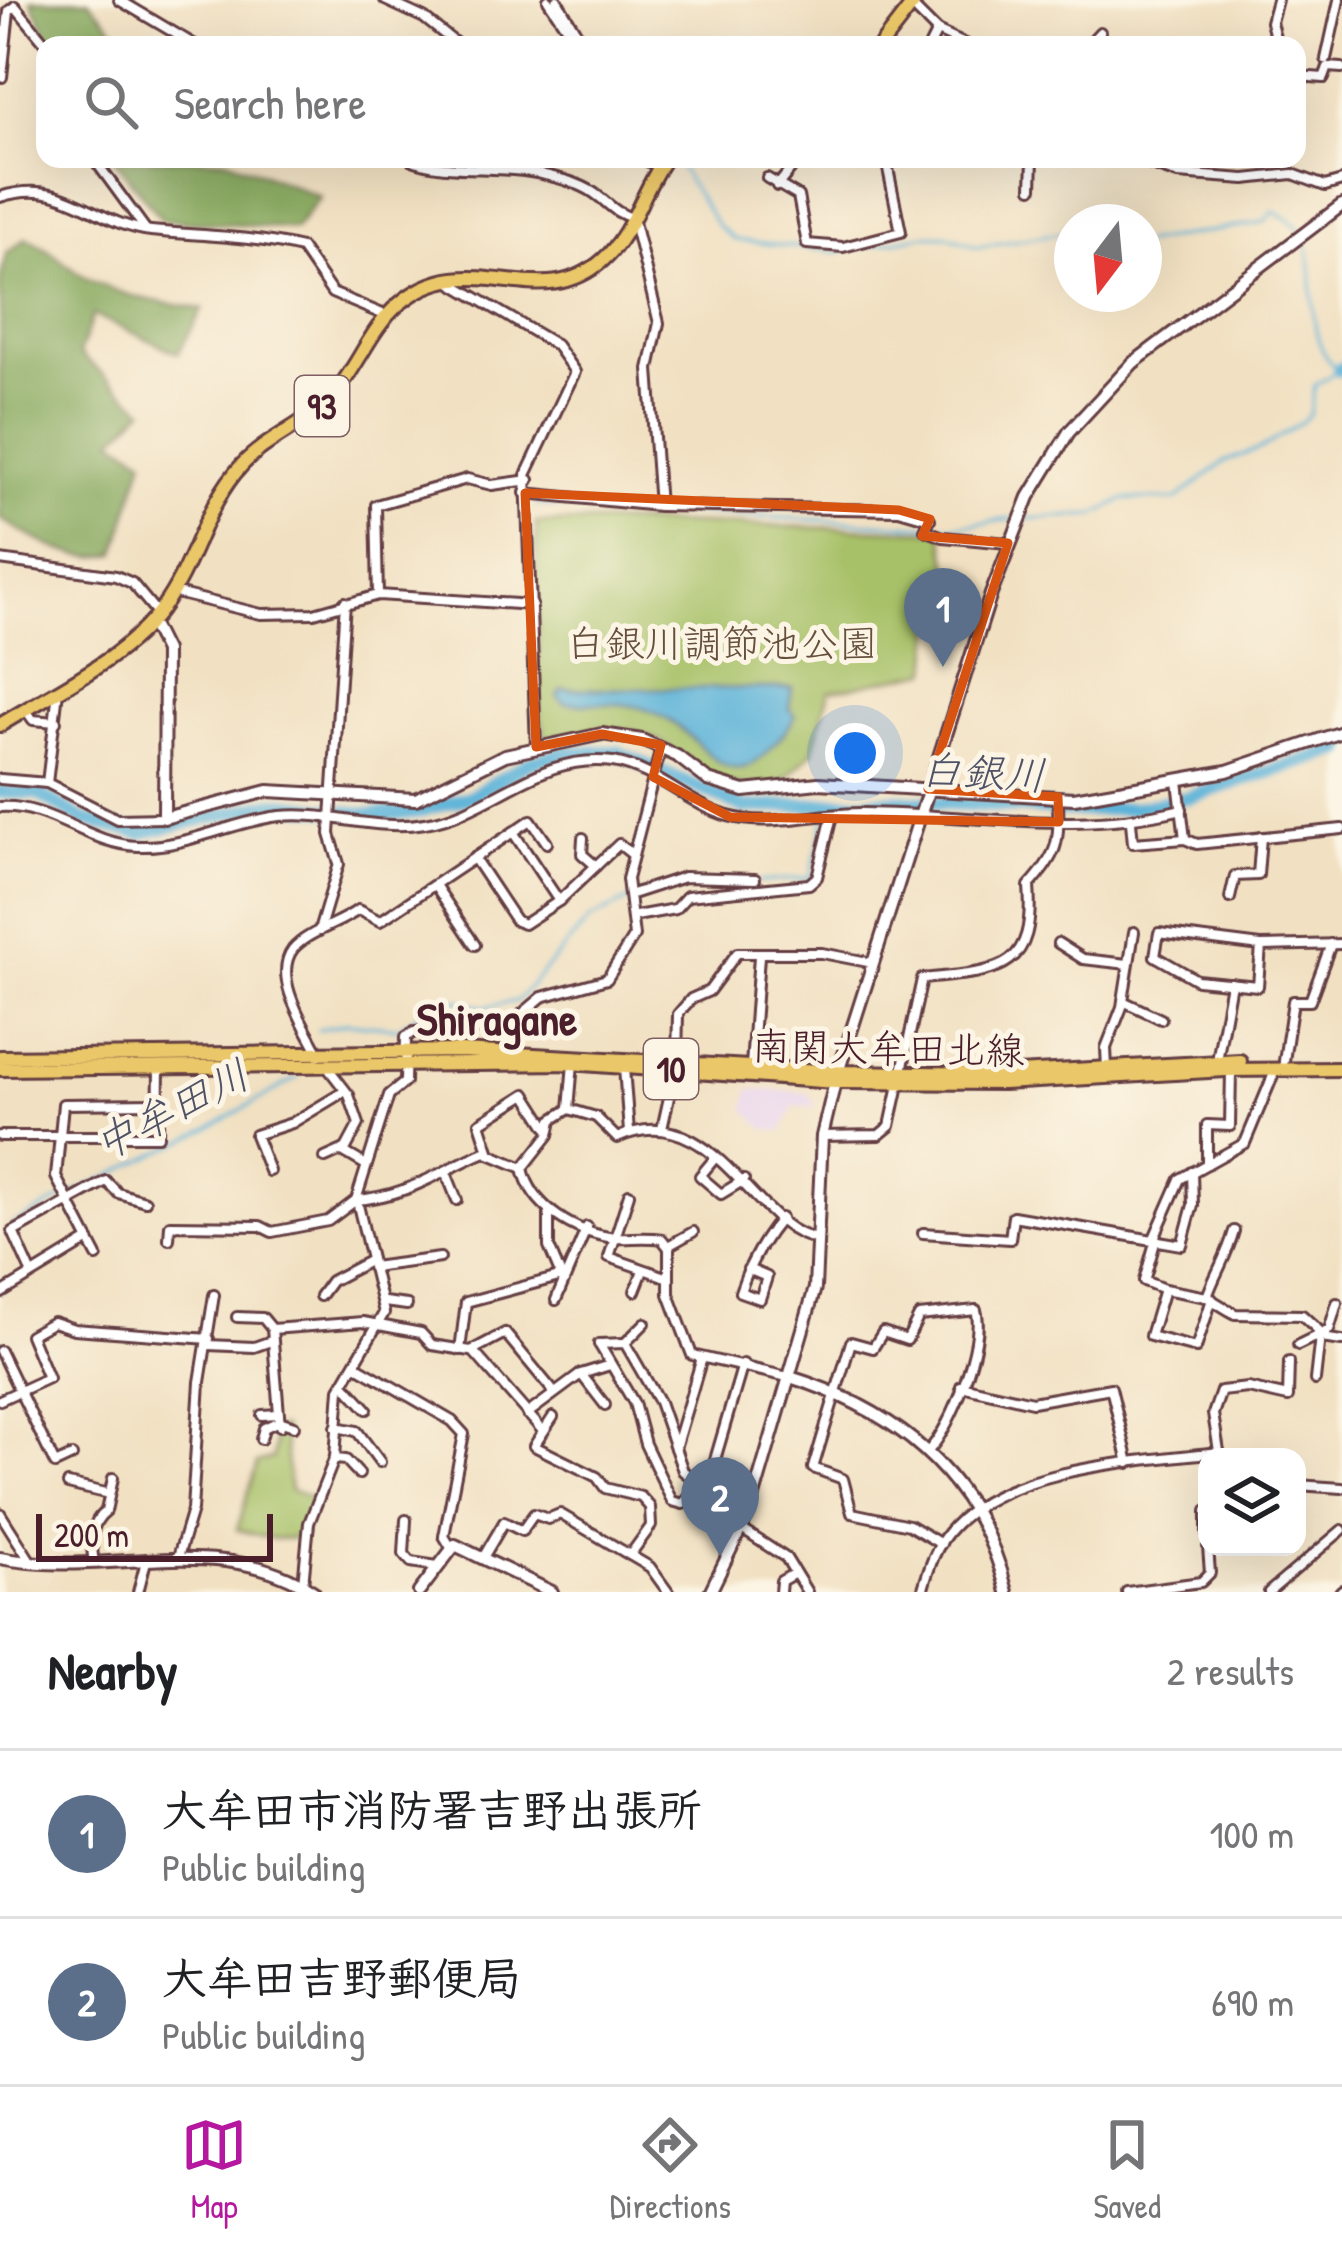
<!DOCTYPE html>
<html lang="en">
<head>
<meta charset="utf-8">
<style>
	body { margin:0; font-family:"Patrick Hand","Klee One",sans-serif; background:#f6f6f6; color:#202124 }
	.controls { position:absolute; right:36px; bottom:36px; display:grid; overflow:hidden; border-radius:24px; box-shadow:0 12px 48px #0002 }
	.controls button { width:108px; height:108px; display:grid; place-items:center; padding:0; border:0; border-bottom:3px solid #e0e0e0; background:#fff; color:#202124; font:60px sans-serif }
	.compass { position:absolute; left:1054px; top:204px; width:108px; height:108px; border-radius:50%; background:#fff; box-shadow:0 12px 48px #0002; rotate:196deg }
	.scale { position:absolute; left:36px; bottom:30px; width:237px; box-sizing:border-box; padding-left:12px; border:6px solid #4a1f2b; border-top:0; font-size:33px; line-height:42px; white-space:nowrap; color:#4a1f2b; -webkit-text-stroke:9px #fcf5e5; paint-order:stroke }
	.you { position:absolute; left:855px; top:753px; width:42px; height:42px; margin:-30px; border:9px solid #fff; border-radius:50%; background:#1a73e8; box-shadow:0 0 0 18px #1a73e833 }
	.badge { display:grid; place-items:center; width:78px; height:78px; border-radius:50%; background:#b5179e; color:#fff; font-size:39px; font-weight:700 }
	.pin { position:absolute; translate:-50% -99px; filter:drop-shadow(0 3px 6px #0008) }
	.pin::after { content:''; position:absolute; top:63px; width:42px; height:36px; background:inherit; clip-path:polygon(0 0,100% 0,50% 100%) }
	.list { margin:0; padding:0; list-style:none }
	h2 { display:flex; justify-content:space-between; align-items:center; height:156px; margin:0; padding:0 48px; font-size:51px }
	h2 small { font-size:39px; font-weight:400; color:#757577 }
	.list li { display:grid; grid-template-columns:78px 1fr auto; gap:36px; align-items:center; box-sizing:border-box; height:168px; padding:0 48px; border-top:3px solid #e0e0e0 }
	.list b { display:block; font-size:45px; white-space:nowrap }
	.list p { margin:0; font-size:39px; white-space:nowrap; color:#757577 }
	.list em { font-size:39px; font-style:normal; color:#757577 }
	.icon { flex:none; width:66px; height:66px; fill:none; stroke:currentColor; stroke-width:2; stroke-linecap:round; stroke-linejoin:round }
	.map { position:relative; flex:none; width:1342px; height:1592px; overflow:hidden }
	.search { position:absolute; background:#fff; box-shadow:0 12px 48px #0002; left:36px; right:36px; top:36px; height:132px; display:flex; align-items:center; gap:30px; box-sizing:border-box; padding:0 42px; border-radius:24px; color:#757577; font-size:45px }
	.sheet { height:492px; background:#fff }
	nav { display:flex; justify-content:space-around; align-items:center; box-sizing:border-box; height:168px; border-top:3px solid #e0e0e0; background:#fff; font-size:33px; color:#757577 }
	nav a { display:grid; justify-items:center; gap:6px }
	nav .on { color:#b5179e }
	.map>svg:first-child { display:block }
	.built { fill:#e7d2ef }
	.green { fill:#a7c167; stroke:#787049; stroke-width:3 }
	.forest { fill:#85a75c; stroke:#686344; stroke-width:3 }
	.water { fill:#5cb3d9; stroke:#536982; stroke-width:3 }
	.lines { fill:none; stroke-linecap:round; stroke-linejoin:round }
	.stream { stroke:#5cb3d9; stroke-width:3 }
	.river { stroke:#5cb3d9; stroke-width:14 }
	.minor-casing { stroke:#633c42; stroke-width:14 }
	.tertiary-casing { stroke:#633c42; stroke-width:16 }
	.primary-casing { stroke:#633c42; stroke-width:18 }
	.minor { stroke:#fff; stroke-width:8 }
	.tertiary { stroke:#fff; stroke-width:10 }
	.primary { stroke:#eac769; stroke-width:12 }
	.marked { fill:none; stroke:#d8530f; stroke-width:9; stroke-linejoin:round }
	.labels { text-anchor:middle; stroke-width:10; stroke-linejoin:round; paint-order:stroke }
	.shield { fill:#fcf5e5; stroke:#7f5f63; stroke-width:3 }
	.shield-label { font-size:36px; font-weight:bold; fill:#4a1f2b }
	.park-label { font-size:39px; fill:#66503d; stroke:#fcf5e5 }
	.street-label { font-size:39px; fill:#4a1f2b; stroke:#fcf5e5 }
	.water-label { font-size:42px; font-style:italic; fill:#505368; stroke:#fcf5e5 }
	.quarter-label { font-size:45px; font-weight:bold; fill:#4a1f2b; stroke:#fcf5e5 }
</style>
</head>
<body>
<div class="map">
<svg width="1342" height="1592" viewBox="0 0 1342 1592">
	<rect width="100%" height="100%" fill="#fcf5e5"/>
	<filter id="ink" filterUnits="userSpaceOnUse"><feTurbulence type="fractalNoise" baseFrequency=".00833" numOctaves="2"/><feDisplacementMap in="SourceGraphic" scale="24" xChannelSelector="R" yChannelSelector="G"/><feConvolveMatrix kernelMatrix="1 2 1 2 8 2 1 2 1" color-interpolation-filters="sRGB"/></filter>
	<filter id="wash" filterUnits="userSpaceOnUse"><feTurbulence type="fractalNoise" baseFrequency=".004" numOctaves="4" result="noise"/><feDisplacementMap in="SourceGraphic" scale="48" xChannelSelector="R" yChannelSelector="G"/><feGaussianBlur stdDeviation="2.7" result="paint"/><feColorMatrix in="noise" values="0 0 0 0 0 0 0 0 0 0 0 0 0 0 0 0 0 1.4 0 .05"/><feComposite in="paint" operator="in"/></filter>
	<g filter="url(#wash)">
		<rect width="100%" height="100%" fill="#f1e0c1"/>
		<!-- built -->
		<polygon class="built" points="750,1089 808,1093 817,1107 794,1106 782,1131 765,1129 745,1109"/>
		<!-- green -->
		<g class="green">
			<path d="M 628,522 L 942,531 L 951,578 L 949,613 L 934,618 L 929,671 L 829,691 L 813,752 L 780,784 C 761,785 741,788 723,782 C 702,775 685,757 667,745 C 628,722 587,727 546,738 L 539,709 L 536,523 Z"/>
			<polygon points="276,1428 283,1428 290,1490 312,1498 302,1538 274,1539 237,1530 257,1463 273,1458"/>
		</g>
		<!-- forest -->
		<g class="forest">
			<polygon points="31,0 89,0 128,45 52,45"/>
			<polygon points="114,159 227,159 320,197 295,229 162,220"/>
			<path d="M 26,238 C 52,248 65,267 90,280 C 125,298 165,303 203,309 L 178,353 L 93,315 L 79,354 L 144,409 L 114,439 L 144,459 L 116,553 C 76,567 34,538 0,519 L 0,283 L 6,254 Z"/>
		</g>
		<!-- water -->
		<path class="water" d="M 792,688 L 789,708 L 796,716 C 721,828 717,729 641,708 C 617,701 590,705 565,703 L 557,696 L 562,689 Z"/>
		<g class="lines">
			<!-- stream -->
			<g class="stream">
				<polyline points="674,159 717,225 735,240 839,252 925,235 947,236 977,247 1072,231"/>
				<polyline points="537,505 947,527 1013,519"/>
				<path d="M 1022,519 L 1094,515 L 1125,499 L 1176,500 L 1224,462 L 1264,447 L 1303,421 L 1310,413 L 1315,385 L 1339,370 C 1287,332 1341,231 1273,212 L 1264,222 L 1144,243"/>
				<polyline points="759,882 810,878 829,801"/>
				<polyline points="318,1030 347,1023 398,1028 420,1013 458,1000 484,1007 517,1001 589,920 644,893"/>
				<polyline points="72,1194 206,1130 297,1078"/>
				<polyline points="11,1226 60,1200"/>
			</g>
			<!-- river -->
			<g class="river">
				<polyline points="1339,370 1342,368"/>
				<polyline points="0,792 37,793 83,820 140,833 274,803 370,815 415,812 469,797 530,762 568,752 617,752 745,808 895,800 1076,811 1133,808 1189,797 1342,749"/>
			</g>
		</g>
	</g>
	<g filter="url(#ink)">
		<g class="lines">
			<defs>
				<g id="minor">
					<polyline points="119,0 195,45"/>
					<polyline points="385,0 424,18 458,45"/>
					<polyline points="548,0 578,45"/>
					<polyline points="557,0 584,45"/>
					<polyline points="912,6 937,31 967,45"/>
					<polyline points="930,45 937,31"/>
					<polyline points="1088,45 1100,32"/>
					<polyline points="1277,45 1271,22 1277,0"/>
					<polyline points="1326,59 1339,0"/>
					<polyline points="1297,76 1324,78 1328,67 1342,68"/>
					<polyline points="2,77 9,11 15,6 47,45"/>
					<polyline points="94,159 146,230"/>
					<path d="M 410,159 C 446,174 499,164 541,174 C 558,178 580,183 594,193 C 610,204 614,213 633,218 L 659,323 L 649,369 L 659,506 L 525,493"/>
					<polyline points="643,159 659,167"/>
					<polyline points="1134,159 1178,174 1245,179 1293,174 1325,186 1342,181"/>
					<polyline points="767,178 798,196 807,244 843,247 901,232 886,159"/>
					<polyline points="777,186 791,169"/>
					<polyline points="1032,188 1033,159"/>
					<path d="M 0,197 C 66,176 92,224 151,231 C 201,236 252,236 301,248 L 332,293 L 387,316"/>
					<polyline points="450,282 556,345 575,372 526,475 536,747"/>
					<polyline points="659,506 899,510 930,519 925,530 943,537 1008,543"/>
					<polyline points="0,560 116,576 132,583 157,613"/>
					<polyline points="172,592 261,614 314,613 378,595 532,605"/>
					<polyline points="378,595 376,505 467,479 492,485 529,480"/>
					<polyline points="25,709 33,720 56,722"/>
					<polyline points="0,779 47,783 117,819 164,818"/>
					<polyline points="1178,781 1185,839 1197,844 1342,829"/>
					<polyline points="47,783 58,691"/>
					<path d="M 0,807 C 51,804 87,844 138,846 C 186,848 233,821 280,816 C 329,811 375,832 425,823 C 493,812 538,752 613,762 C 656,769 687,804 728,816 C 771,828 821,812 864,813 C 970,814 1078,835 1182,809"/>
					<polyline points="1131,822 1133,843 1185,839"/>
					<polyline points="513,832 559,901"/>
					<polyline points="583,838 582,854 596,866"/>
					<polyline points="474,858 516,921 524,924 559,901 619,844 633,855"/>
					<polyline points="435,885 475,945"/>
					<polyline points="632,894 684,877 755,879"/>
					<polyline points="1230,898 1235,876 1258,875 1261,837"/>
					<polyline points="636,916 675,909 687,896 809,884 817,877 832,816"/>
					<polyline points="319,931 339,864 330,834 345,602"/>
					<polyline points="1058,943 1083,959 1128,964"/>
					<polyline points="1261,946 1258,986 1197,980 1155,956 1159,933 1261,946 1342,944"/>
					<polyline points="1123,1001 1161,1019"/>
					<path d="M 320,1055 C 307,1029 271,978 293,949 C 307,932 339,924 358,910 L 380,921 L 531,820 L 547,843"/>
					<polyline points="1217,1061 1231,983"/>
					<polyline points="1284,1061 1293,1001 1310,1001 1331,944"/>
					<polyline points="751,1066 759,956"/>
					<polyline points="328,1068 349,1095 359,1124 344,1152 366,1165"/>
					<polyline points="624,1068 629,1132"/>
					<polyline points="1107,1068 1106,1048 1122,1007 1134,932"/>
					<polyline points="569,1109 573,1063"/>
					<polyline points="662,1129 677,1061 678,1014 691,999 709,991 737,953 822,953 873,963"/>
					<polyline points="0,1136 158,1136 159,1069"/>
					<path d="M 822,1136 L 879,1135 L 890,1126 L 922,979 C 995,971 1036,975 1029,886 C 1060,852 1059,842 1058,797"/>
					<polyline points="490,1154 480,1123 526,1094 547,1127"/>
					<polyline points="325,1158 345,1149"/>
					<polyline points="715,1158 700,1176 721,1194 744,1180"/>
					<polyline points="1207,1164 1207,1125 1230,1126 1231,1071"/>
					<path d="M 523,1168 C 531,1207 575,1233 615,1238 C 630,1239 645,1236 662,1239 L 669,1248 L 669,1294 L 692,1355 L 788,1377"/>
					<path d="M 523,1168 L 549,1135 L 552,1120 L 569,1109 L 596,1117 L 617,1138 C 713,1095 754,1231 817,1239"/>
					<polyline points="269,1171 255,1135 292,1123 345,1091"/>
					<polyline points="447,1175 457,1200"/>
					<polyline points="629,1194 609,1257 666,1277"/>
					<path d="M 356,1200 C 410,1196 439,1171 485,1152 L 523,1168"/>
					<polyline points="549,1212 549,1247 562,1278"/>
					<path d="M 1234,1231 C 1227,1257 1215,1273 1207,1297 L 1235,1314 L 1302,1315 L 1328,1339 L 1342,1341"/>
					<polyline points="923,1233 1010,1239 1013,1216 1182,1245 1193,1205 1192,1172"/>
					<polyline points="1154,1238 1180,1179 1245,1143 1275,1071"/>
					<polyline points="169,1239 170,1225 260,1226 272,1232 328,1221 356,1200 389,1095 405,1082 406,1037 414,1032 492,1028 516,1019 542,997 607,979 634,936 627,879 661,748"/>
					<polyline points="1156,1239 1144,1281 1164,1289"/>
					<polyline points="668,1246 693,1232"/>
					<polyline points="97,1256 56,1177 63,1104 158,1103"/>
					<polyline points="372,1267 440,1258"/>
					<path d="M 748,1269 L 767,1277 L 760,1299 L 740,1292 C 749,1264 762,1241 781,1218"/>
					<polyline points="31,1272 13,1232 106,1181 118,1193 145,1201"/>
					<polyline points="635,1291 642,1273"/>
					<polyline points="0,1294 89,1240"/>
					<polyline points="320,1296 331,1281 371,1260"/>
					<polyline points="1207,1297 1164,1289 1150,1336 1196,1348 1212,1299"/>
					<polyline points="556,1300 587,1227"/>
					<polyline points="384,1302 407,1305"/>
					<polyline points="237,1317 263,1318 272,1329 280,1426"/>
					<polyline points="272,1329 363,1322 421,1333 432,1345 471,1351 505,1333 553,1391"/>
					<polyline points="625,1343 645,1323"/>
					<polyline points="599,1344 634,1403 645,1444 672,1501 683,1504 699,1483 750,1510"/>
					<polyline points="599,1344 625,1343 659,1402 683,1471 699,1483"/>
					<polyline points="208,1345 254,1347 271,1341"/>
					<polyline points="1298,1345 1329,1330 1337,1303"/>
					<polyline points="460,1350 466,1302 559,1277"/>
					<polyline points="0,1351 55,1464 72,1456"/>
					<polyline points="473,1351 543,1431"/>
					<polyline points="355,1365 452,1421 464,1434 444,1536 450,1546"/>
					<polyline points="581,1374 605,1405"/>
					<polyline points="1315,1380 1320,1336"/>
					<polyline points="344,1384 367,1409"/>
					<polyline points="961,1386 1032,1402 1111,1388 1129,1463"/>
					<polyline points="0,1400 48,1378 30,1335 53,1322 74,1329 209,1339"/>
					<polyline points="527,1414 581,1374 610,1365"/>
					<polyline points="262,1415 278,1414"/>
					<polyline points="553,1417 534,1446 597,1477 605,1488 641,1497 650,1507 651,1526 630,1555"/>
					<polyline points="336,1427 357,1431 380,1462"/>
					<polyline points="261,1439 264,1428 279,1421 294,1426"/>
					<polyline points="675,1448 702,1358"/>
					<path d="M 929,1450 C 951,1428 986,1340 976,1310 L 919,1316 L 907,1340 L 883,1332 L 873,1348 L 851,1342 L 813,1468 L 843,1479 L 852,1513 L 909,1525 L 941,1544"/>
					<polyline points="1220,1457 1213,1414 1221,1391 1248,1388 1288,1397 1289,1362"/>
					<polyline points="335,1459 346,1460 359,1474"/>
					<polyline points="68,1484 109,1494"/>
					<polyline points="1297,1485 1342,1488"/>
					<polyline points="707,1487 743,1364"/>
					<polyline points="1207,1511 1207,1533"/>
					<polyline points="0,1513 31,1562"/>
					<polyline points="406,1520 404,1554 411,1562 437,1566"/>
					<polyline points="743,1530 786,1558 807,1592"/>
					<polyline points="484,1556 504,1522 522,1531 534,1514 548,1519 560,1514 650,1567 668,1592"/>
					<polyline points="178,1557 192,1510 200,1382 214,1295"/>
					<path d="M 94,1563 C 91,1545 89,1523 106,1511 L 113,1478"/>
					<polyline points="303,1584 309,1523 335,1457 340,1389 384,1313 357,1201"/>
					<polyline points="138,1592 146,1561"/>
					<polyline points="780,1592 781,1581 795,1573"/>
					<path d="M 922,1592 C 929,1568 936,1544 954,1526 C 1012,1466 1141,1461 1219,1452"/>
					<polyline points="1127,1592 1201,1582 1210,1573 1208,1547"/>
					<polyline points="1269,1592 1342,1530"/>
					<polyline points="1340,1592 1342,1590"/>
				</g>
				<g id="tertiary">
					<polyline points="150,621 165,651 164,818 268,791 416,799 505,755 602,734 642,740 677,756 708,780 744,791 818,783 1074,798 1227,771 1342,732"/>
					<path d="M 790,1377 C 899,1411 979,1477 1007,1592"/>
					<path d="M 0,1558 C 105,1579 218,1529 314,1592"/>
					<polyline points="419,1592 455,1545 552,1592"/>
					<polyline points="710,1592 750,1510 815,1288 822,1136 835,1082 991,594 1029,497 1069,432 1133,363 1342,205"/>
				</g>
				<g id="primary">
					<polyline points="881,45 916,0"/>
					<path d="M 0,725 C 53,692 124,660 162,608 C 195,563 204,506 242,465 C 269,436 309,424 335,393 C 358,366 371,328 399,304 C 472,242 538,318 603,260 C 633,233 642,191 665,159"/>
					<polyline points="0,1057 462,1051 838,1072 999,1074 1240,1061"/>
					<polyline points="0,1069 569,1063 835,1082 1003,1083 1226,1070 1342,1069"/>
				</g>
			</defs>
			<!-- minor casing -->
			<use href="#minor" class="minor-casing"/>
			<!-- tertiary casing -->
			<use href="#tertiary" class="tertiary-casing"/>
			<!-- primary casing -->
			<use href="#primary" class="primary-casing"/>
			<!-- minor -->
			<use href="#minor" class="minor"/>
			<!-- tertiary -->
			<use href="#tertiary" class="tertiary"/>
			<!-- primary -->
			<use href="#primary" class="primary"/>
		</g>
	</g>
	<!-- marked area -->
	<path class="marked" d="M 525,493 L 899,510 L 930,519 L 922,536 L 1008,543 L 928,789 L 1058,797 L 1059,822 L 730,817 L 653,777 L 661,745 L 602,734 L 536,747 Z"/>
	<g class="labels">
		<!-- shield labels -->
		<g class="shield">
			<rect x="295" y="376" width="54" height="60" rx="9"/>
			<rect x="644" y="1039" width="54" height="60" rx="9"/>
		</g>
		<g class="shield-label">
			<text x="322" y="419">93</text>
			<text x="671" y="1082">10</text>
		</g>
		<!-- park labels -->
		<g class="park-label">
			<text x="722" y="657">白銀川調節池公園</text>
		</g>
		<!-- street labels -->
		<g class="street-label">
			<text transform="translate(888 1048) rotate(1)" y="14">南関大牟田北線</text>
		</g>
		<!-- water labels -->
		<g class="water-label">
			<text transform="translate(983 772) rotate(3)" y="15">白銀川</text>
			<text transform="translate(171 1109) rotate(-27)" y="15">中牟田川</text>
		</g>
		<!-- quarter labels -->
		<g class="quarter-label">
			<text x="497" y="1035">Shiragane</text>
		</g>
	</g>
</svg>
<div class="controls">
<button><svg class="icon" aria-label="layers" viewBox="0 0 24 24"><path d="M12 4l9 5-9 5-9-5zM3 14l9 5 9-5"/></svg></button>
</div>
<svg class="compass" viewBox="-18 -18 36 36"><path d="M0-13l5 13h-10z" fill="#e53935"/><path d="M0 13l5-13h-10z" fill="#757577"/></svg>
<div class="scale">200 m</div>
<div class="you"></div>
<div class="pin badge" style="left:943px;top:667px;background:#5c6f8a">1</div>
<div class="pin badge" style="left:720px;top:1556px;background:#5c6f8a">2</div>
<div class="search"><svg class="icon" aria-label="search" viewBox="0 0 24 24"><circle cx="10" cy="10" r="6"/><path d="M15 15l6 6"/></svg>Search here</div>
</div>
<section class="sheet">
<h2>Nearby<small>2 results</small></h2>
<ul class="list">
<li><span class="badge" style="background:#5c6f8a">1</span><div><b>大牟田市消防署吉野出張所</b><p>Public building</p></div><em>100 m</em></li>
<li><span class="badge" style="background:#5c6f8a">2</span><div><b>大牟田吉野郵便局</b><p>Public building</p></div><em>690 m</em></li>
</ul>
</section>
<nav>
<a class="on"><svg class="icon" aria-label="map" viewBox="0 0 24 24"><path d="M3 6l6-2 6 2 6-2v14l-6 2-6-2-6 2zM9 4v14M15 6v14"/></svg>Map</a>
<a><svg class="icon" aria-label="directions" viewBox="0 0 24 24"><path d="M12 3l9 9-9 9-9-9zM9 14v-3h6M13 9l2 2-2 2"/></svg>Directions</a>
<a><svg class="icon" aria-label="saved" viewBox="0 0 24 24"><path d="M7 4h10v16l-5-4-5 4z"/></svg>Saved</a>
</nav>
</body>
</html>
